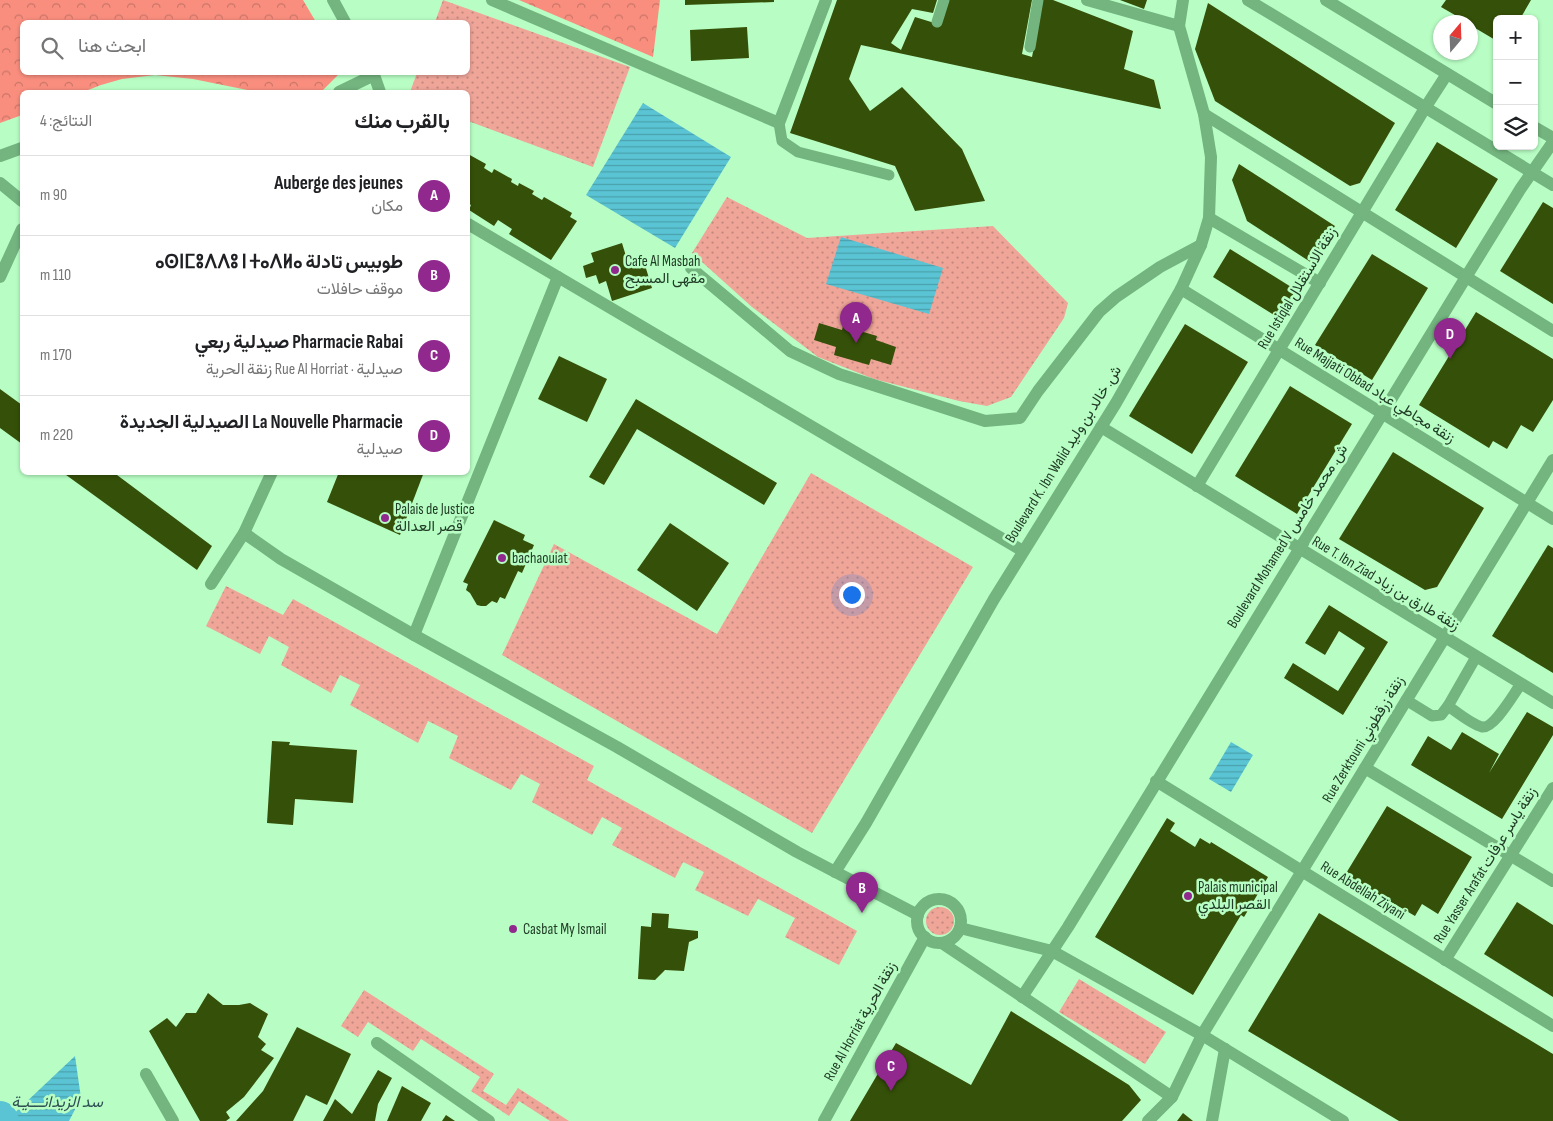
<!DOCTYPE html>
<html lang="ar">
<head>
<meta charset="utf-8">
<style>
	body { margin:0; font-family:"Sofia Sans Condensed",Vazirmatn,"Noto Sans Tifinagh",sans-serif; background:#f2f2f2; color:#202124; direction:rtl }
	.controls { position:absolute; right:15px; top:15px; display:grid; overflow:hidden; border-radius:8px; box-shadow:0 1px 4px #0004 }
	.controls button { width:45px; height:45px; display:grid; place-items:center; padding:0; border:0; border-bottom:1px solid #e0e0e0; background:#fff; color:#202124; font:25px sans-serif }
	.compass { position:absolute; left:1433px; top:15px; width:45px; height:45px; border-radius:50%; background:#fff; box-shadow:0 1px 4px #0004; rotate:19deg }
	.you { position:absolute; left:851px; top:594px; width:18px; height:18px; margin:-12px; border:4px solid #fff; border-radius:50%; background:#1a73e8; box-shadow:0 0 0 8px #1a73e833 }
	.badge { display:grid; place-items:center; width:32px; height:32px; border-radius:50%; background:#90288d; color:#fff; font-size:16px; font-weight:700 }
	.pin { position:absolute; translate:-50% -41px; filter:drop-shadow(0 1px 2px #0008) }
	.pin::after { content:''; position:absolute; top:26px; width:18px; height:15px; background:inherit; clip-path:polygon(0 0,100% 0,50% 100%) }
	.list { margin:0; padding:0; list-style:none }
	h2 { display:flex; justify-content:space-between; align-items:center; height:65px; margin:0; padding:0 20px; font-size:21px }
	h2 small { font-size:16px; font-weight:400; color:#757577 }
	.list li { display:grid; grid-template-columns:32px 1fr auto; gap:15px; align-items:center; box-sizing:border-box; height:80px; padding:0 20px; border-top:1px solid #e0e0e0 }
	.list b { display:block; font-size:19px; white-space:nowrap }
	.list p { margin:0; font-size:16px; white-space:nowrap; color:#757577 }
	.list em { font-size:16px; font-style:normal; color:#757577 }
	.icon { flex:none; width:28px; height:28px; fill:none; stroke:currentColor; stroke-width:2; stroke-linecap:round; stroke-linejoin:round }
	.map { position:relative; flex:none; width:1553px; height:1121px; overflow:hidden; direction:ltr }
	.search { position:absolute; background:#fff; box-shadow:0 1px 4px #0004; left:20px; top:20px; width:450px; height:55px; display:flex; align-items:center; gap:12px; box-sizing:border-box; padding:0 18px; border-radius:8px; color:#757577; font-size:19px }
	.panel { position:absolute; background:#fff; box-shadow:0 1px 4px #0004; left:20px; top:90px; width:450px; height:385px; border-radius:8px; direction:rtl }
	.map>svg:first-child { display:block }
	.green { fill:url(#green-dots) }
	.forest { fill:url(#forest-crowns) }
	.water { fill:url(#water-rules) }
	.lines { fill:none; stroke-linecap:round; stroke-linejoin:round }
	.river { stroke:#5ac4d4; stroke-width:34 }
	.building { fill:#355008 }
	.lane { stroke:#73b47f; stroke-width:11 }
	.street { stroke:#73b47f; stroke-width:12 }
	.poi-dot { fill:#90288d; stroke:#b8fec4; stroke-width:2 }
	.labels { text-anchor:middle; stroke-width:5; stroke-linejoin:round; paint-order:stroke }
	.poi-label { font-size:15px; fill:#213d27; stroke:#b8fec4; text-anchor:start }
	.street-label { font-size:15px; fill:#213d27; stroke:#b8fec4 }
	.water-label { font-size:16px; font-style:italic; fill:#2e4f54; stroke:#b8fec4 }
</style>
</head>
<body>
<div class="map">
<svg width="1553" height="1121" viewBox="0 0 1553 1121">
	<defs>
		<pattern id="green-dots" width="8" height="8" patternUnits="userSpaceOnUse" patternTransform="scale(1.25)"><rect width="8" height="8" fill="#f0a599"/><path d="M2 2h.1M6 6h.1" fill="none" stroke="#c2887d" stroke-width="1.8" stroke-linecap="round"/></pattern>
		<pattern id="forest-crowns" width="20" height="18" patternUnits="userSpaceOnUse" patternTransform="scale(1.25)"><rect width="20" height="18" fill="#f98e7e"/><path d="M2 6a3 3 0 1 1 6 0M12 15a3 3 0 1 1 6 0" fill="none" stroke="#c97567"/></pattern>
		<pattern id="water-rules" width="6" height="5" patternUnits="userSpaceOnUse" patternTransform="scale(1.25)"><rect width="6" height="5" fill="#5ac4d4"/><path d="M0 2.5h6" fill="none" stroke="#4aa0ac"/></pattern>
	</defs>
	<rect width="100%" height="100%" fill="#b8fec4"/>
	<!-- green -->
	<g class="green">
		<polygon points="443,0 630,67 593,167 468,121 468,92 410,92 417,73 468,72 468,22 435,22"/>
		<polygon points="727,197 807,238 993,226 1068,303 1064,318 1011,397 987,406 959,401 874,379 818,357 752,307 692,253"/>
		<polygon points="811,473 973,567 812,833 502,655 554,544 717,634"/>
		<polygon points="226,586 283,615 293,599 594,766 587,780 857,931 839,965 785,937 795,918 758,899 748,916 695,890 704,872 683,862 675,878 612,845 622,828 602,817 592,835 532,802 540,784 521,774 511,790 449,758 458,736 428,721 418,743 350,705 360,685 340,675 331,693 281,665 289,647 269,636 260,654 206,626"/>
		<circle cx="940" cy="921" r="14"/>
		<polygon points="1079,979 1166,1032 1145,1064 1059,1012"/>
		<polygon points="364,990 494,1074 483,1091 506,1105 518,1088 569,1121 550,1121 519,1101 509,1116 471,1091 480,1077 421,1039 413,1051 368,1022 358,1037 341,1026"/>
	</g>
	<!-- forest -->
	<g class="forest">
		<polygon points="0,0 303,0 316,22 22,22 22,72 340,73 321,92 257,92 193,79 155,75 122,79 101,85 83,92 22,92 22,115 0,123"/>
		<polygon points="519,0 660,0 653,57"/>
	</g>
	<!-- water -->
	<g class="water">
		<polygon points="643,103 731,157 675,248 586,195"/>
		<polygon points="841,237 943,268 929,314 826,284"/>
		<polygon points="1231,742 1253,755 1231,792 1209,779"/>
		<polygon points="75,1056 81,1098 69,1121 6,1121"/>
	</g>
	<g class="lines">
		<!-- river -->
		<polyline class="river" points="0,1118 2,1121"/>
	</g>
	<!-- building -->
	<g class="building">
		<polygon points="685,0 774,0 774,2 685,5"/>
		<polygon points="837,0 937,0 933,13 912,9 891,43 901,50 915,17 941,25 949,0 1032,0 1022,54 1032,57 1043,0 1053,0 1133,31 1124,69 1154,80 1161,109 861,45 849,79 870,111 902,87 962,149 985,201 915,211 895,166 790,133"/>
		<polygon points="1120,0 1147,0 1144,9"/>
		<polygon points="1446,0 1531,0 1520,19 1497,19 1497,41 1470,25 1470,22 1467,22 1441,7"/>
		<polygon points="1208,3 1395,123 1360,183 1350,186 1215,101 1195,49"/>
		<polygon points="747,27 749,58 691,61 690,30"/>
		<polygon points="1437,142 1498,179 1456,248 1395,210"/>
		<polygon points="468,154 486,164 484,168 492,173 494,169 512,179 511,182 518,186 519,183 534,191 532,194 542,200 544,197 572,213 570,217 577,221 551,260 509,234 512,229 498,220 494,226 469,210 471,205 468,203"/>
		<polygon points="1239,164 1335,226 1312,263 1247,221 1232,180"/>
		<polygon points="1543,202 1553,208 1553,304 1500,271"/>
		<polygon points="622,243 629,266 644,262 652,288 612,301 606,281 599,284 596,275 586,278 583,266 594,262 591,253"/>
		<polygon points="1230,249 1296,290 1279,318 1213,277"/>
		<polygon points="1372,254 1428,288 1372,380 1315,345"/>
		<polygon points="1476,312 1553,359 1553,400 1533,432 1521,425 1507,449 1493,441 1489,448 1419,405"/>
		<polygon points="819,323 842,330 843,326 877,336 876,340 896,347 891,365 871,359 869,365 834,355 836,347 814,340"/>
		<polygon points="1185,324 1248,362 1192,454 1129,416"/>
		<polygon points="559,356 607,379 587,422 538,399"/>
		<polygon points="1290,386 1352,424 1297,514 1235,476"/>
		<polygon points="0,389 22,405 22,444 0,428"/>
		<polygon points="636,399 777,483 764,505 637,429 604,485 589,477"/>
		<polygon points="1393,452 1484,508 1437,587 1425,590 1339,539"/>
		<polygon points="62,472 113,472 212,546 197,570"/>
		<polygon points="339,472 424,472 400,535 327,502"/>
		<polygon points="494,520 525,535 523,540 534,545 522,573 518,571 505,599 500,597 497,603 492,601 486,606 481,606 477,605 470,593 466,590 468,584 463,582"/>
		<polygon points="670,523 729,563 697,611 637,570"/>
		<polygon points="1548,545 1553,548 1553,673 1492,636"/>
		<polygon points="1329,605 1388,642 1343,715 1284,678 1293,663 1338,691 1365,648 1339,631 1325,655 1305,643"/>
		<polygon points="1527,712 1553,727 1553,735 1502,819 1411,765 1428,736 1451,750 1462,732 1499,754 1489,773"/>
		<polygon points="272,741 290,742 289,745 357,750 353,803 295,799 293,825 267,823"/>
		<polygon points="1387,806 1472,857 1438,914 1422,904 1415,916 1345,875"/>
		<polygon points="1167,818 1175,823 1170,831 1195,847 1200,838 1210,844 1211,842 1268,877 1244,917 1241,915 1193,995 1095,937"/>
		<polygon points="1517,902 1553,925 1553,997 1484,954"/>
		<polygon points="652,913 669,914 668,928 698,931 698,938 689,942 684,971 665,970 655,980 638,979 641,926 651,927"/>
		<polygon points="1319,913 1553,1054 1553,1121 1399,1121 1248,1031"/>
		<polygon points="208,993 223,1005 239,1005 250,1003 268,1014 258,1037 266,1044 261,1050 274,1058 244,1097 226,1112 230,1118 226,1121 200,1121 149,1031 167,1018 176,1027 186,1013 196,1013"/>
		<polygon points="1011,1011 1129,1085 1141,1100 1122,1121 850,1121 896,1043 971,1085"/>
		<polygon points="297,1027 351,1054 327,1105 306,1095 293,1121 236,1121 263,1091"/>
		<polygon points="378,1070 392,1078 378,1104 375,1121 323,1121 335,1099 352,1114"/>
		<polygon points="402,1086 431,1103 421,1121 387,1121"/>
		<polygon points="1183,1113 1193,1121 1177,1121"/>
		<polygon points="446,1115 455,1121 442,1121"/>
	</g>
	<g class="lines">
		<!-- lane -->
		<g class="lane">
			<polyline points="937,22 944,0"/>
			<polyline points="1030,47 1038,0"/>
			<polyline points="779,123 782,141 798,152 889,175"/>
			<polyline points="1406,700 1432,716 1441,715 1448,706 1476,657"/>
			<path d="M 1448,706 C 1458,713 1471,724 1482,727 C 1494,729 1514,693 1521,684"/>
		</g>
		<!-- street -->
		<g class="street">
			<polyline points="333,0 345,22"/>
			<polyline points="492,0 779,123 826,0"/>
			<polyline points="1087,0 1179,26"/>
			<polyline points="1248,0 1553,185"/>
			<polyline points="1326,0 1497,104"/>
			<polyline points="373,72 380,92"/>
			<polyline points="339,92 374,75"/>
			<polyline points="1204,114 1553,331"/>
			<polyline points="1534,127 1553,138"/>
			<polyline points="0,156 22,148"/>
			<polyline points="0,183 22,201"/>
			<polyline points="1209,218 1320,283"/>
			<polyline points="468,224 1023,551"/>
			<polyline points="691,268 790,351 839,374 985,421 1020,418 1038,391 1099,312 1116,297 1160,267 1201,245"/>
			<polyline points="0,277 22,229"/>
			<polyline points="1181,289 1553,519"/>
			<polyline points="1101,427 1553,703"/>
			<polyline points="1197,486 1425,108 1447,74"/>
			<polyline points="244,533 281,559 414,635 617,747 797,852 918,915"/>
			<polyline points="211,584 244,533 272,472"/>
			<polyline points="414,635 558,277"/>
			<polyline points="1365,768 1553,881"/>
			<polyline points="1156,781 1553,1026"/>
			<polyline points="835,872 866,823 994,599 1116,403 1181,289 1201,245 1209,218 1211,157 1204,114 1179,26 1183,0"/>
			<circle cx="939" cy="921" r="22"/>
			<polyline points="960,928 1052,951 1202,1035 1343,1121"/>
			<polyline points="942,943 1172,1097"/>
			<polyline points="1445,960 1553,788"/>
			<polyline points="1022,997 1068,927 1466,277 1521,188 1553,142"/>
			<polyline points="377,1043 489,1121"/>
			<polyline points="146,1074 173,1121"/>
			<polyline points="824,1121 925,937"/>
			<polyline points="1148,1121 1172,1097 1202,1035 1553,460"/>
			<polyline points="1212,1121 1225,1049"/>
		</g>
	</g>
	<!-- markers -->
	<g class="poi-dot">
		<circle cx="615" cy="270" r="5"/>
		<circle cx="385" cy="518" r="5"/>
		<circle cx="502" cy="558" r="5"/>
		<circle cx="1188" cy="896" r="5"/>
		<circle cx="513" cy="929" r="5"/>
	</g>
	<g class="labels">
		<!-- poi labels -->
		<g class="poi-label">
			<text x="625" y="266">Cafe Al Masbah<tspan x="625" dy="17">مقهى المسبح</tspan></text>
			<text x="395" y="514">Palais de Justice<tspan x="395" dy="17">قصر العدالة</tspan></text>
			<text x="512" y="563">bachaouiat</text>
			<text x="1198" y="892">Palais municipal<tspan x="1198" dy="17">القصر البلدي</tspan></text>
			<text x="523" y="934">Casbat My Ismail</text>
		</g>
		<!-- street labels -->
		<g class="street-label">
			<text transform="translate(1297 288) rotate(-59)" y="5">Rue Istiqlal زنقة الاستقلال</text>
			<text transform="translate(1375 390) rotate(32)" y="5">Rue Majjati Obbad زنقة مجاطي عباد</text>
			<text transform="translate(1063 454) rotate(-58)" y="5">Boulevard K. Ibn Walid ش. خالد بن وليد</text>
			<text transform="translate(1287 536) rotate(-58)" y="5">Boulevard Mohamed V ش. محمد خامس</text>
			<text transform="translate(1386 583) rotate(31)" y="5">Rue T. Ibn Ziad زنقة طارق بن زياد</text>
			<text transform="translate(1363 739) rotate(-59)" y="5">Rue Zerktouni زنقة زرقطوني</text>
			<text transform="translate(1485 865) rotate(-58)" y="5">Rue Yasser Arafat زنقة ياسر عرفات</text>
			<text transform="translate(1363 890) rotate(32)" y="5">Rue Abdellah Ziyani</text>
			<text transform="translate(860 1021) rotate(-61)" y="5">Rue Al Horriat زنقة الحرية</text>
		</g>
		<!-- water labels -->
		<g class="water-label">
			<text x="57" y="1107">سد الزيدانـــيـة</text>
		</g>
	</g>
</svg>
<div class="controls">
<button>+</button>
<button>−</button>
<button><svg class="icon" aria-label="layers" viewBox="0 0 24 24"><path d="M12 4l9 5-9 5-9-5zM3 14l9 5 9-5"/></svg></button>
</div>
<svg class="compass" viewBox="-18 -18 36 36"><path d="M0-13l5 13h-10z" fill="#e53935"/><path d="M0 13l5-13h-10z" fill="#757577"/></svg>
<div class="you"></div>
<div class="pin badge" style="left:856px;top:343px">A</div>
<div class="pin badge" style="left:862px;top:913px">B</div>
<div class="pin badge" style="left:891px;top:1091px">C</div>
<div class="pin badge" style="left:1450px;top:359px">D</div>
<div class="search"><svg class="icon" aria-label="search" viewBox="0 0 24 24"><circle cx="10" cy="10" r="6"/><path d="M15 15l6 6"/></svg>ابحث هنا</div>
<section class="panel">
<h2>بالقرب منك<small>النتائج: 4</small></h2>
<ul class="list">
<li><span class="badge">A</span><div><b>Auberge des jeunes</b><p>مكان</p></div><em>90 m</em></li>
<li><span class="badge">B</span><div><b>طوبيس تادلة ⴰⵙⵏⵎⵓⴷⴷⵓ ⵏ ⵜⴰⴷⵍⴰ</b><p>موقف حافلات</p></div><em>110 m</em></li>
<li><span class="badge">C</span><div><b>Pharmacie Rabai صيدلية ربعي</b><p>صيدلية · Rue Al Horriat زنقة الحرية</p></div><em>170 m</em></li>
<li><span class="badge">D</span><div><b>La Nouvelle Pharmacie الصيدلية الجديدة</b><p>صيدلية</p></div><em>220 m</em></li>
</ul>
</section>
</div>
</body>
</html>
